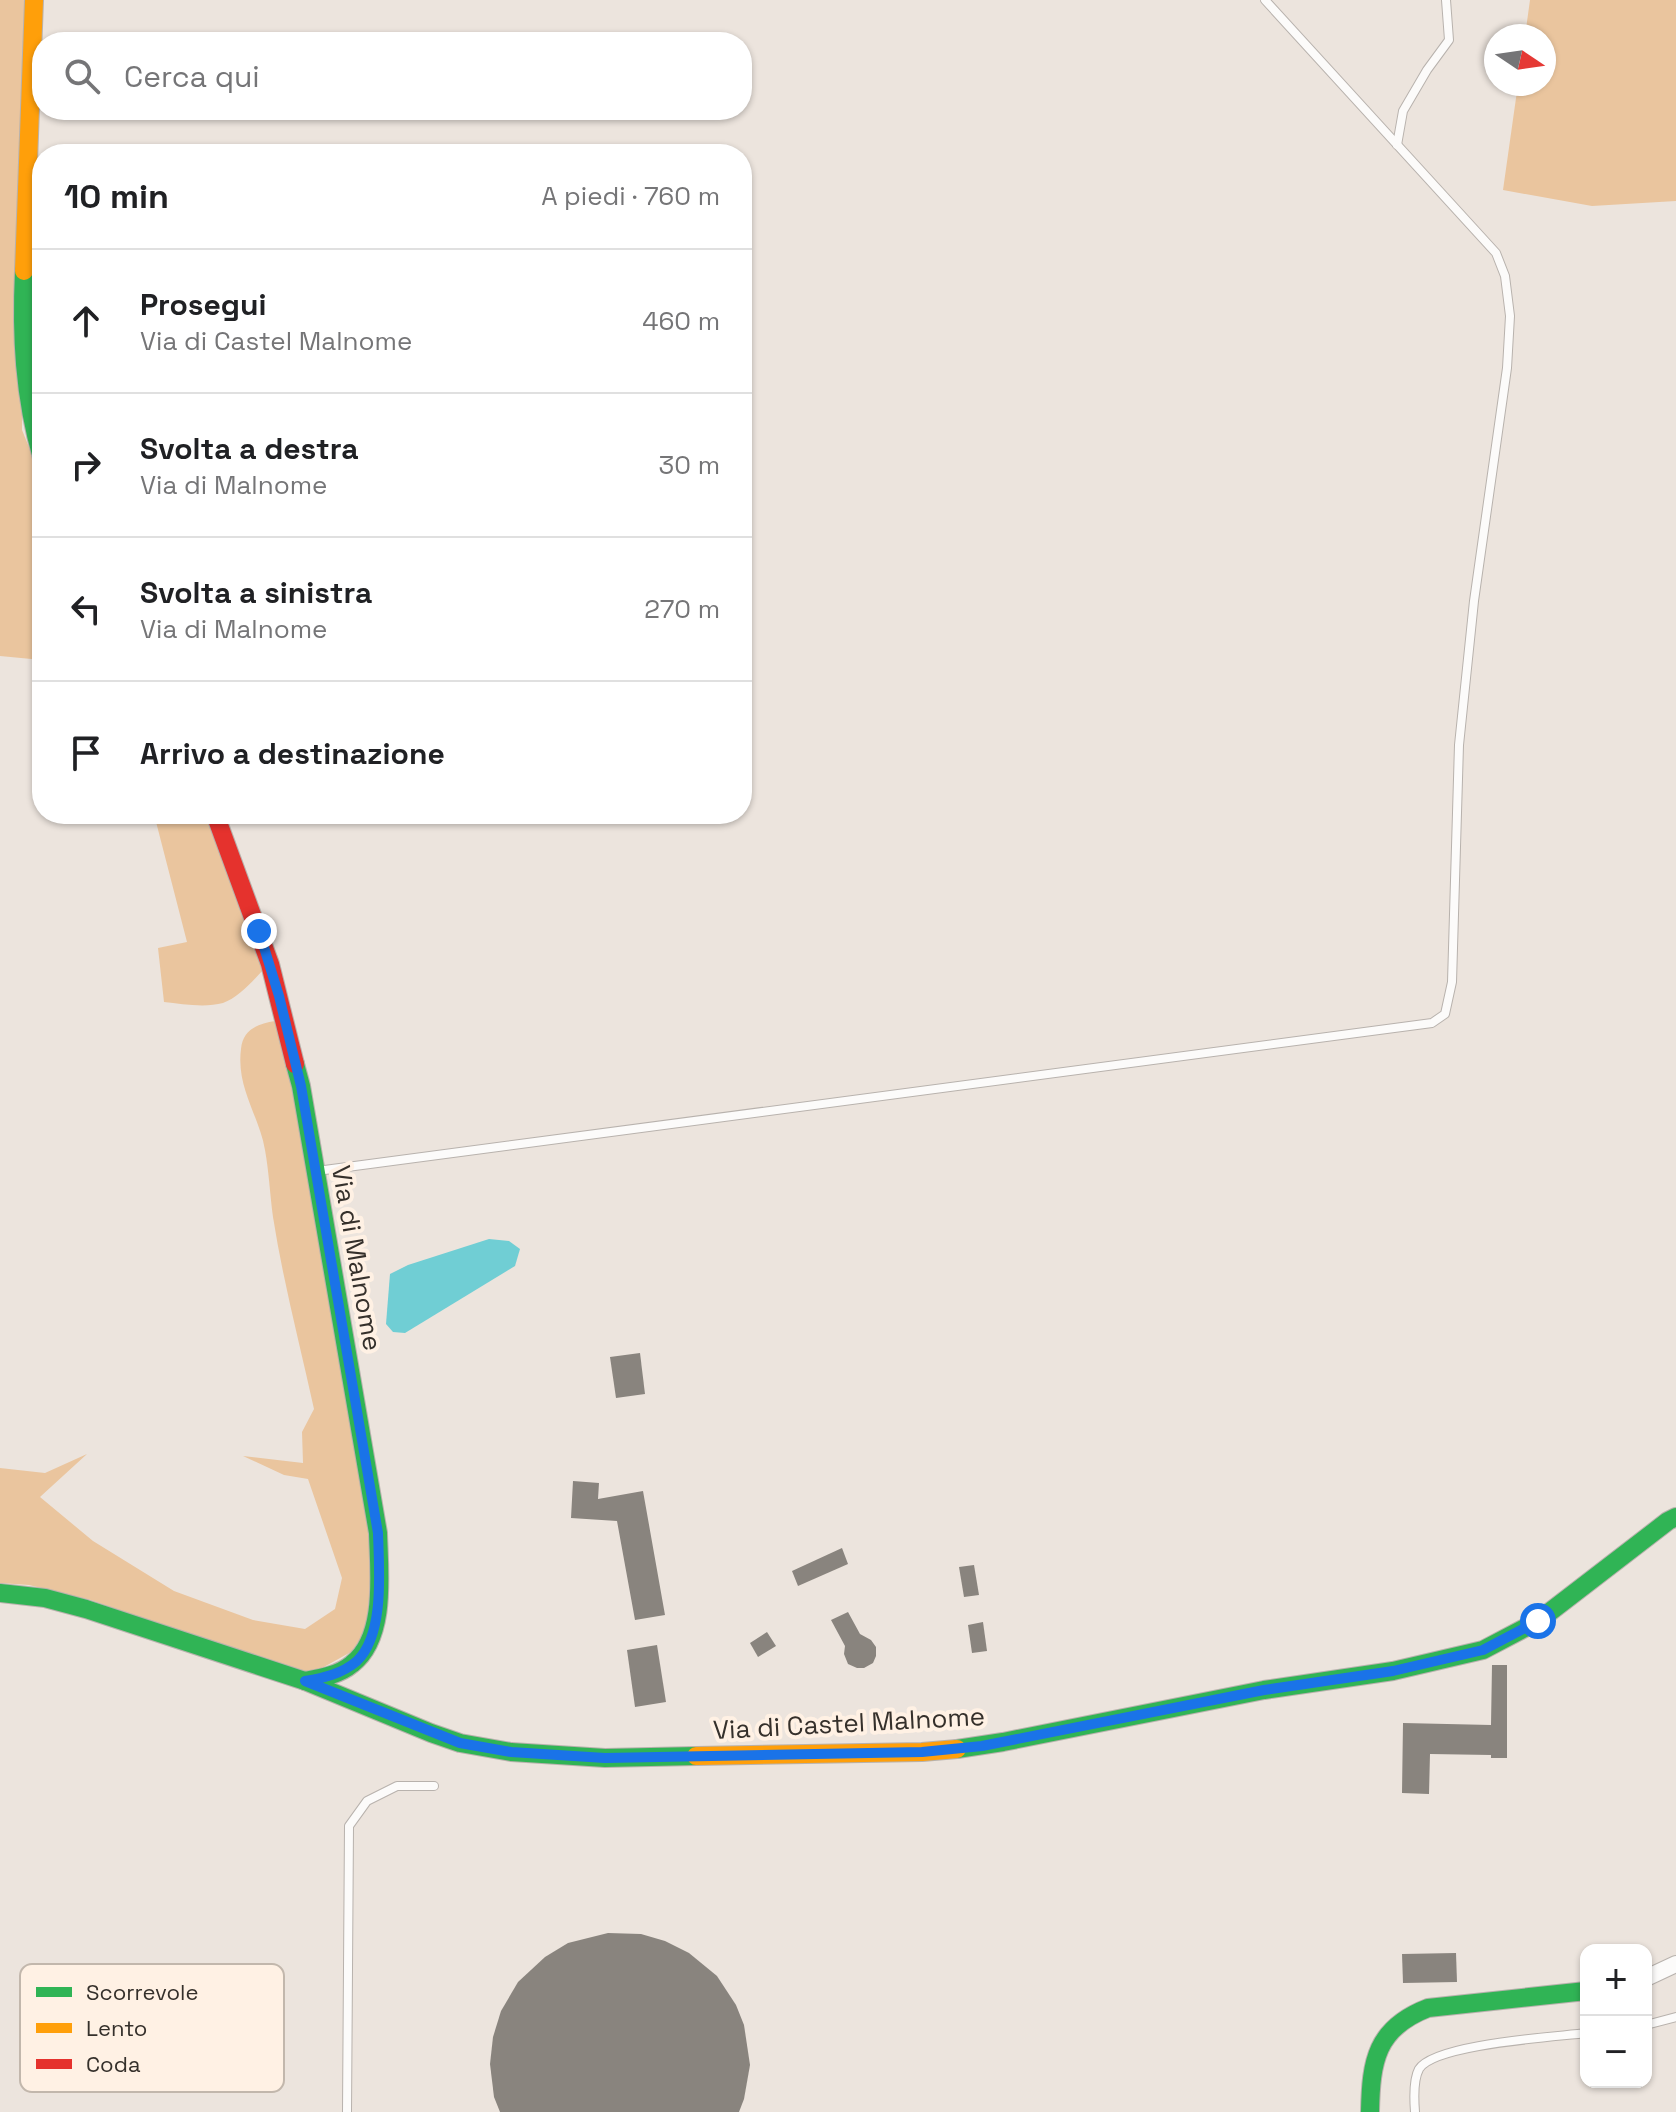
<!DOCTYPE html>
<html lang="it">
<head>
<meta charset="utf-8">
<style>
	body { margin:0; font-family:"Space Grotesk",sans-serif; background:#f6f6f6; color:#202124 }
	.controls { position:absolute; right:24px; bottom:24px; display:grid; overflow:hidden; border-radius:16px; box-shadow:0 2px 6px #0004 }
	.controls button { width:72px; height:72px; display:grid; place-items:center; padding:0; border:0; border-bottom:2px solid #e0e0e0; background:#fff; color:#202124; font:40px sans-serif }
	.compass { position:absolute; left:1484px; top:24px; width:72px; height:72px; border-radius:50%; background:#fff; box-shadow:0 2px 6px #0004; rotate:103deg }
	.stop { position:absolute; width:24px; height:24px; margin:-18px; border:6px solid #1a73e8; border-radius:50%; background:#fff }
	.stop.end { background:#1a73e8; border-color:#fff; box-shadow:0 2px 8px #0008 }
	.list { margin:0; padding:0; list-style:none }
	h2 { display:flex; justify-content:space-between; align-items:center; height:104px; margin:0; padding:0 32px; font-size:34px }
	h2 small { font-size:26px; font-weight:400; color:#757577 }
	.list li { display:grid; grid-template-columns:52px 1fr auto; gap:24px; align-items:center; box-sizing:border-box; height:144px; padding:0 32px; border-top:2px solid #e0e0e0 }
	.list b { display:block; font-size:30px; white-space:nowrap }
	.list p { margin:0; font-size:26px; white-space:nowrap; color:#757577 }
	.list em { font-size:26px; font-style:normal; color:#757577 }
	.icon { flex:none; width:44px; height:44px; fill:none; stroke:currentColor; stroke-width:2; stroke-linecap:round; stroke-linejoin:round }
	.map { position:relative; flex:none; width:1676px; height:2112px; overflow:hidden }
	.search { position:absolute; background:#fff; box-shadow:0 2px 6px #0004; left:32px; top:32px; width:720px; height:88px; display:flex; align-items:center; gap:20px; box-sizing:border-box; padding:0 28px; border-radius:32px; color:#757577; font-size:30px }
	.panel { position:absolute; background:#fff; box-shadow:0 2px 6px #0004; left:32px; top:144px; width:720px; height:680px; border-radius:32px }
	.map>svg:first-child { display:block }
	.green { fill:#eac59e }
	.water { fill:#70ced4 }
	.building { fill:#89847e }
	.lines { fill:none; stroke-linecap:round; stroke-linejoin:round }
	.lane-casing { stroke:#b8b2ad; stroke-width:10 }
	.street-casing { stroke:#b8b2ad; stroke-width:18 }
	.fast-casing { stroke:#b8b2ad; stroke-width:20 }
	.slow-casing { stroke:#b8b2ad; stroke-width:20 }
	.jam-casing { stroke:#b8b2ad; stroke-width:20 }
	.lane { stroke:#fcfbfa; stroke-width:8 }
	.street { stroke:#fcfbfa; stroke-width:16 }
	.fast { stroke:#30b455; stroke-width:18 }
	.slow { stroke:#ff9f0a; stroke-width:18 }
	.jam { stroke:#e5322d; stroke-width:18 }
	.route { stroke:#1a73e8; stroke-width:10 }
	.labels { text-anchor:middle; stroke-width:8; stroke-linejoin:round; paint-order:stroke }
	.street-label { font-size:26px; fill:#35302b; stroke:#fff1e4 }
	.key { fill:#fff1e4; stroke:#c2b7ac; stroke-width:2 }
	.key-label { font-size:22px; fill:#35302b }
</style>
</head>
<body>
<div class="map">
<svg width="1676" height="2112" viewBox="0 0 1676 2112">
	<rect width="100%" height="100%" fill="#ece4dd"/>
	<!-- green -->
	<g class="green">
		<polygon points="0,0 26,0 22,430 42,479 42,660 0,656"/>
		<polygon points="1530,0 1676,0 1676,201 1592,206 1503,190 1518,84 1544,84 1544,36 1525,36"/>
		<path d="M 154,814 L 208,814 L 263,970 C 252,982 238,998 223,1003 C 205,1008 182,1004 164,1002 L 158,948 L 187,942 Z"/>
		<path d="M 275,1021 L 305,1143 L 372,1553 L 367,1629 L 351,1652 L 322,1668 L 300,1673 L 91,1600 L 29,1585 L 0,1583 L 0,1468 L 45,1473 L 87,1454 L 40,1497 L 93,1541 L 174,1591 L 253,1620 L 305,1629 L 335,1609 L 342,1578 L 308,1479 L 284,1475 L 243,1456 L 303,1463 L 302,1432 L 314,1409 C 300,1345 283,1281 273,1217 C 270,1195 269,1172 265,1150 C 259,1115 236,1088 241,1049 C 243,1029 258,1024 275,1021 Z"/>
	</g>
	<!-- water -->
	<polygon class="water" points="489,1239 509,1241 520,1249 515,1266 405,1333 393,1332 386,1324 390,1274 408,1265"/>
	<!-- building -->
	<g class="building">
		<polygon points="640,1353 645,1394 616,1398 610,1357"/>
		<polygon points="573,1481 599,1483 598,1499 643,1491 665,1615 635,1620 617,1521 571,1518"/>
		<polygon points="842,1548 848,1564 798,1586 792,1571"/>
		<polygon points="974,1565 979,1595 964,1597 959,1567"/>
		<polygon points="848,1612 860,1634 871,1640 876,1647 876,1656 873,1663 864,1668 857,1668 848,1664 844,1654 845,1646 831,1620"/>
		<polygon points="983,1622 987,1651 972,1653 968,1625"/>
		<polygon points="767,1632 776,1646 758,1657 750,1643"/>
		<polygon points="657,1645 666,1702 635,1707 627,1650"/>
		<polygon points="1492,1665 1507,1665 1507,1758 1491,1758 1491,1755 1430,1754 1429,1794 1402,1793 1403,1723 1491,1725"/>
		<polygon points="608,1933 641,1934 665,1941 689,1953 717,1976 736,2005 744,2025 750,2065 744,2099 739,2112 500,2112 494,2097 490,2064 493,2037 501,2011 518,1982 545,1957 568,1943"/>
		<polygon points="1456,1953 1457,1982 1403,1983 1402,1954"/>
	</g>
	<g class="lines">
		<defs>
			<g id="lane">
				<polyline points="1397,145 1403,111 1427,70 1449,40 1446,0"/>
				<polyline points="317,1171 1432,1023 1445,1014 1452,982 1459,745 1474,601 1507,368 1510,316 1505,276 1496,253 1265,0"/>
				<polyline points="1646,2025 1676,2017"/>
				<polyline points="347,2112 349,1826 367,1801 397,1786 434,1786"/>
				<path d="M 1415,2112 C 1414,2099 1413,2080 1419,2069 C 1434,2044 1555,2037 1586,2033"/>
			</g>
			<polyline id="street" points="1646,1978 1676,1964"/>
			<g id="fast">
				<path d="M 24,271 C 21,335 24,396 42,458"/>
				<path d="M 295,1064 L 301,1086 L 378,1533 C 379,1572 387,1637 352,1664 C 339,1675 321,1678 305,1681"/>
				<polyline points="0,1593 45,1598 86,1609 305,1681 431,1733 460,1743 511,1752 605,1758 696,1756"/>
				<polyline points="957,1749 1003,1742 1264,1690 1393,1671 1483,1650 1538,1621 1668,1521 1676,1517"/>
				<path d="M 1370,2112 C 1371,2061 1376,2028 1428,2008 L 1586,1991"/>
			</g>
			<g id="slow">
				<polyline points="24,271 34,0"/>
				<polyline points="696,1756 922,1752 957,1749"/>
			</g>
			<polyline id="jam" points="215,814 270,964 295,1064"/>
		</defs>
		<!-- lane casing -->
		<use href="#lane" class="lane-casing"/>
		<!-- street casing -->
		<use href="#street" class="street-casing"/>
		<!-- fast casing -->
		<use href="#fast" class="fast-casing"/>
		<!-- slow casing -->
		<use href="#slow" class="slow-casing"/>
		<!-- jam casing -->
		<use href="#jam" class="jam-casing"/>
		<!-- lane -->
		<use href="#lane" class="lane"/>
		<!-- street -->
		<use href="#street" class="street"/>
		<!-- fast -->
		<use href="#fast" class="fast"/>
		<!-- slow -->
		<use href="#slow" class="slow"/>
		<!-- jam -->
		<use href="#jam" class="jam"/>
	</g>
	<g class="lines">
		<!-- route -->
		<path class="route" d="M 259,931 L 279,996 L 301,1086 L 378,1533 C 379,1569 385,1634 357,1661 C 342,1674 323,1678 305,1681 L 460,1743 L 511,1752 L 605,1758 L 922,1752 L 982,1746 L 1264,1690 L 1393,1671 L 1483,1650 L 1538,1621"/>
	</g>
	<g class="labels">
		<!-- street labels -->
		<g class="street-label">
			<text transform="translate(357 1258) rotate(80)" y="9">Via di Malnome</text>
			<text transform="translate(849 1723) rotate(-3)" y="9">Via di Castel Malnome</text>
		</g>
	</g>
	<!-- legend -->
	<rect x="20" y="1964" width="264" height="128" rx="12" class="key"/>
	<rect x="36" y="1987" width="36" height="10" fill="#30b455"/>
	<rect x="36" y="2023" width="36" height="10" fill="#ff9f0a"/>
	<rect x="36" y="2059" width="36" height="10" fill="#e5322d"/>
	<g class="key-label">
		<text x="86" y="2000">Scorrevole</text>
		<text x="86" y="2036">Lento</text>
		<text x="86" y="2072">Coda</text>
	</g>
</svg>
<div class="controls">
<button>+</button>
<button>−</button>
</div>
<svg class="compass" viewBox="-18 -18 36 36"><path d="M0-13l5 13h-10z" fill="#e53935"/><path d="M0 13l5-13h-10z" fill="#757577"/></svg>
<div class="stop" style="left:1538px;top:1621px"></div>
<div class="stop end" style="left:259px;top:931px"></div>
<div class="search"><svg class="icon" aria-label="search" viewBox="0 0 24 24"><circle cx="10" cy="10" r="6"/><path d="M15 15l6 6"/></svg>Cerca qui</div>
<section class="panel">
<h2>10 min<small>A piedi · 760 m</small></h2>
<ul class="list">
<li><svg class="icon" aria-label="ahead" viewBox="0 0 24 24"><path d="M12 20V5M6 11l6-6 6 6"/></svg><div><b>Prosegui</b><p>Via di Castel Malnome</p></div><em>460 m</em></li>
<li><svg class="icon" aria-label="right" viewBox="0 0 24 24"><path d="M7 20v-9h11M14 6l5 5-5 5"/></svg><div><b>Svolta a destra</b><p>Via di Malnome</p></div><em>30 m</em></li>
<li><svg class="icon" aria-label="left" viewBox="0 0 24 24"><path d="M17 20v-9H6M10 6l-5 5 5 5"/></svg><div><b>Svolta a sinistra</b><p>Via di Malnome</p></div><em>270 m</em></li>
<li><svg class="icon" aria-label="arrive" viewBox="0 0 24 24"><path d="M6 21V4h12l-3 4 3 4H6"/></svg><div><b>Arrivo a destinazione</b></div></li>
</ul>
</section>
</div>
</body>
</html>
